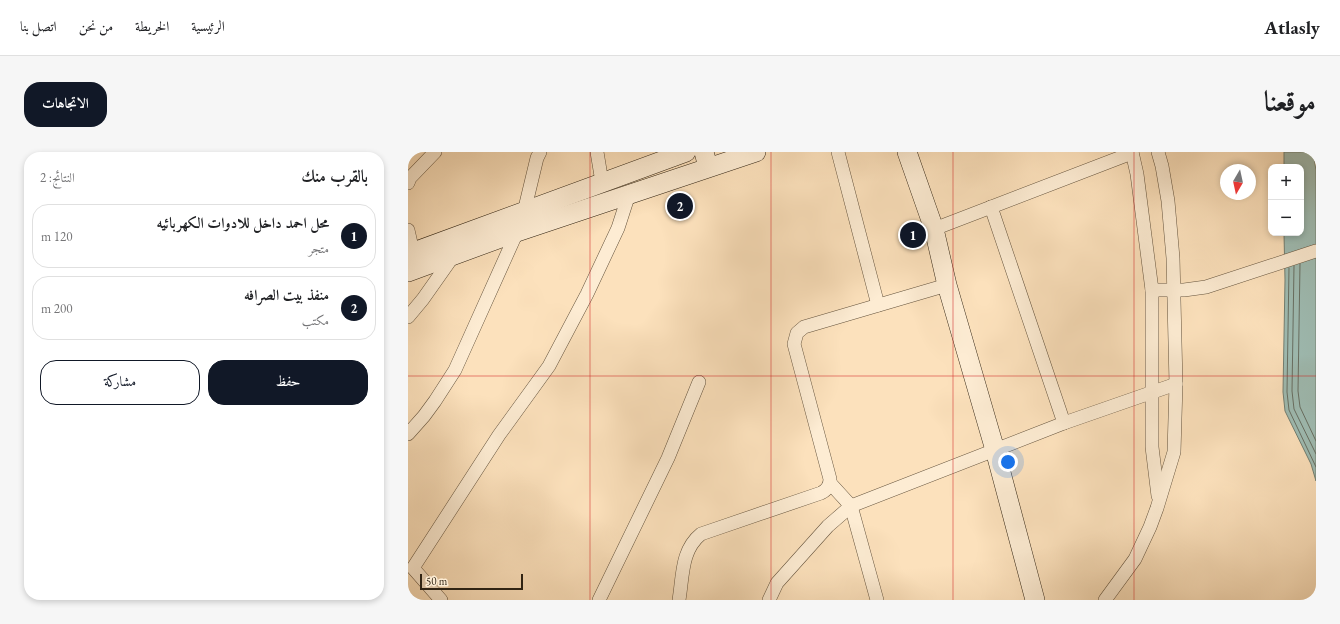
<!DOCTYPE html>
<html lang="ar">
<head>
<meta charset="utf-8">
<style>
	body { margin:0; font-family:"EB Garamond",Amiri,serif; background:#f6f6f6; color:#202124; direction:rtl }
	.controls { position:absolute; right:12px; top:12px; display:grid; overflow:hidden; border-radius:8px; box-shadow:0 2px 6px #0003 }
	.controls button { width:36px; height:36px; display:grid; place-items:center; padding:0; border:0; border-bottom:1px solid #e0e0e0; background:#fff; color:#202124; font:20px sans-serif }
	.compass { position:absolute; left:812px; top:12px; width:36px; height:36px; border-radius:50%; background:#fff; box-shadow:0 2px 6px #0003; rotate:189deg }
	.scale { position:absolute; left:12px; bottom:10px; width:103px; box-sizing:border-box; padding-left:4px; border:2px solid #312413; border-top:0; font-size:11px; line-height:14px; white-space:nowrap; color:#312413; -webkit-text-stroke:3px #fdecd3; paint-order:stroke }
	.you { position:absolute; left:600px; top:310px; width:14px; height:14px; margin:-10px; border:3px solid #fff; border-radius:50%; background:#1a73e8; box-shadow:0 0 0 6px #1a73e833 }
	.badge { display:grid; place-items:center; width:26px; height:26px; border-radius:50%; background:#111827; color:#fff; font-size:13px; font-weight:700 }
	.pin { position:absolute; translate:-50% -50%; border:2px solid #fff; box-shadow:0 1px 4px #0006 }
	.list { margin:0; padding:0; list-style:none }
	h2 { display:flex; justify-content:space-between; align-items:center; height:52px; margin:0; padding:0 16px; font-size:17px }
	h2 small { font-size:13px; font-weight:400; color:#757577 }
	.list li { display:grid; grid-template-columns:26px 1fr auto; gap:12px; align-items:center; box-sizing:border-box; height:64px; margin:0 8px 8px; padding:0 8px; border:1px solid #e0e0e0; border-radius:16px }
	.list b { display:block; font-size:15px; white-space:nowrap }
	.list p { margin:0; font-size:13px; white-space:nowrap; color:#757577 }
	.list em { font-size:13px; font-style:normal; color:#757577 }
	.actions { display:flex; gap:8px; padding:12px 16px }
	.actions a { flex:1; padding:9px 0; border:1px solid #111827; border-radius:16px; text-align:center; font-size:14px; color:#111827 }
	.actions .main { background:#111827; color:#fff }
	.map { position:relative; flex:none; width:908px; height:448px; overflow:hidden; direction:ltr; border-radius:16px }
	header { display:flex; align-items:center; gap:24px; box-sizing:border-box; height:56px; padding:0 20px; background:#fff; border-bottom:1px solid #e0e0e0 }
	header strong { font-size:19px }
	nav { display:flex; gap:22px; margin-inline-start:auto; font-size:14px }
	.intro { display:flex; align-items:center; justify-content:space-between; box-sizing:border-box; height:96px; padding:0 24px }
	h1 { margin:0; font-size:28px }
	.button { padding:10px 18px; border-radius:16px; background:#111827; color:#fff; font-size:14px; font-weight:700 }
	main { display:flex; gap:24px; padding:0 24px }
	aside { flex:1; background:#fff; border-radius:16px; box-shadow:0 2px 6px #0003 }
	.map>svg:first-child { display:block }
	.water { fill:#9fbdb4; stroke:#738074 }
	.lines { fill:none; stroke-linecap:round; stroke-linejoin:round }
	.shore { stroke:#687064; stroke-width:1 }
	.street-casing { stroke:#64533d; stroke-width:14 }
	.secondary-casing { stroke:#312413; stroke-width:20 }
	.street { stroke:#fdecd3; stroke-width:13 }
	.secondary { stroke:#fdecd3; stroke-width:19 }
	.grid { fill:none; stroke:#d62828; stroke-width:1; stroke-opacity:0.55 }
</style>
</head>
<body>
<header>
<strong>Atlasly</strong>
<nav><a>الرئيسية</a><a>الخريطة</a><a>من نحن</a><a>اتصل بنا</a></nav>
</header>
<div class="intro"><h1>موقعنا</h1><a class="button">الاتجاهات</a></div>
<main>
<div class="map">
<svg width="908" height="448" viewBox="0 0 908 448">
	<rect width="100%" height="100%" fill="#fce1bc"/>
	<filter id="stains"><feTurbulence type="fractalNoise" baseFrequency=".005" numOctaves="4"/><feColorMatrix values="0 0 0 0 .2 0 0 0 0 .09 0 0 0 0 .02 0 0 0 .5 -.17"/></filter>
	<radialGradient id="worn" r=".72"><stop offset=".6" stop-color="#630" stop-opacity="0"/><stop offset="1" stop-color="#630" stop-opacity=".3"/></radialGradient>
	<!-- water -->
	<polygon class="water" points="876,0 905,0 908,18 908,329 903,312 877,259 875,240 877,128 876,81 893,81 893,15 876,15"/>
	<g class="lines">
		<!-- shore -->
		<g class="shore">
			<polyline points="892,112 890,239 892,255 908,289"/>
			<polyline points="886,114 884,239 886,257 908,302"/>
			<polyline points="881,116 879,240 881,258 908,315"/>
		</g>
		<defs>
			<g id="street">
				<polyline points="189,0 194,30"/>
				<polyline points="430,0 470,153"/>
				<polyline points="724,0 729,22 744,138 744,295 750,344"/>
				<polyline points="0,31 2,26 27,0"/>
				<polyline points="583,55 656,271"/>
				<polyline points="116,60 129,6 132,0"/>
				<polyline points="526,77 724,1"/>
				<polyline points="0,78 5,100"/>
				<polyline points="744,138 776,138 798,135 908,99"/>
				<polyline points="0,165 15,147 46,103"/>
				<polyline points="0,282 16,264 27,249 47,218 109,80"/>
				<polyline points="422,331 443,354 469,448"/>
				<polyline points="33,448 5,416 91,283 141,214 179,142 210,76 221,42"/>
				<polyline points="191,448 260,306 291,230"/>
				<path d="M 271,448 C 275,424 273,398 293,382 L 413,341 C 419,338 422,333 422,327 L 386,192 L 389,181 L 396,175 L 539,133"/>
				<polyline points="361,448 369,431 420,374 443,354 656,271 768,232"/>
				<polyline points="697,448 727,407 742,375 749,356 766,300 768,232 765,106 760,49 754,14 750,0"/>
			</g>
			<g id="secondary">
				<polyline points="296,0 300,15"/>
				<polyline points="499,0 526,77 539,133 587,298 627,448"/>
				<polyline points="0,102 278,0"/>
				<polyline points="0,120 109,80 348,0"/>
			</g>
		</defs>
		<!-- street casing -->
		<use href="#street" class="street-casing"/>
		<!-- secondary casing -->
		<use href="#secondary" class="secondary-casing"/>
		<!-- street -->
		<use href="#street" class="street"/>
		<!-- secondary -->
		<use href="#secondary" class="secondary"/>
	</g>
	<!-- grid -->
	<path class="grid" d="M 182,0 L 182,448M 363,0 L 363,448M 545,0 L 545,448M 726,0 L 726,448M 0,224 L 908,224"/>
	<rect width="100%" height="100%" filter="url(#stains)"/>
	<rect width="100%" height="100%" fill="url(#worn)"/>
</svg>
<div class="controls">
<button>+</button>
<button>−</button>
</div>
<svg class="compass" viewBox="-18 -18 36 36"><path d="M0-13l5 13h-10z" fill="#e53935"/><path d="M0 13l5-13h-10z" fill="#757577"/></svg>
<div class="scale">50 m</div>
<div class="you"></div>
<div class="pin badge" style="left:505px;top:83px">1</div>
<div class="pin badge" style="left:272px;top:54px">2</div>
</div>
<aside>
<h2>بالقرب منك<small>النتائج: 2</small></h2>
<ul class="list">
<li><span class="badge">1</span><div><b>محل احمد داخل للادوات الكهربائيه</b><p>متجر</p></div><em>120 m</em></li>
<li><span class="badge">2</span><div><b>منفذ بيت الصرافه</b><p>مكتب</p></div><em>200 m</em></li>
</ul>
<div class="actions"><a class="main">حفظ</a><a>مشاركة</a></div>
</aside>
</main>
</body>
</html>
